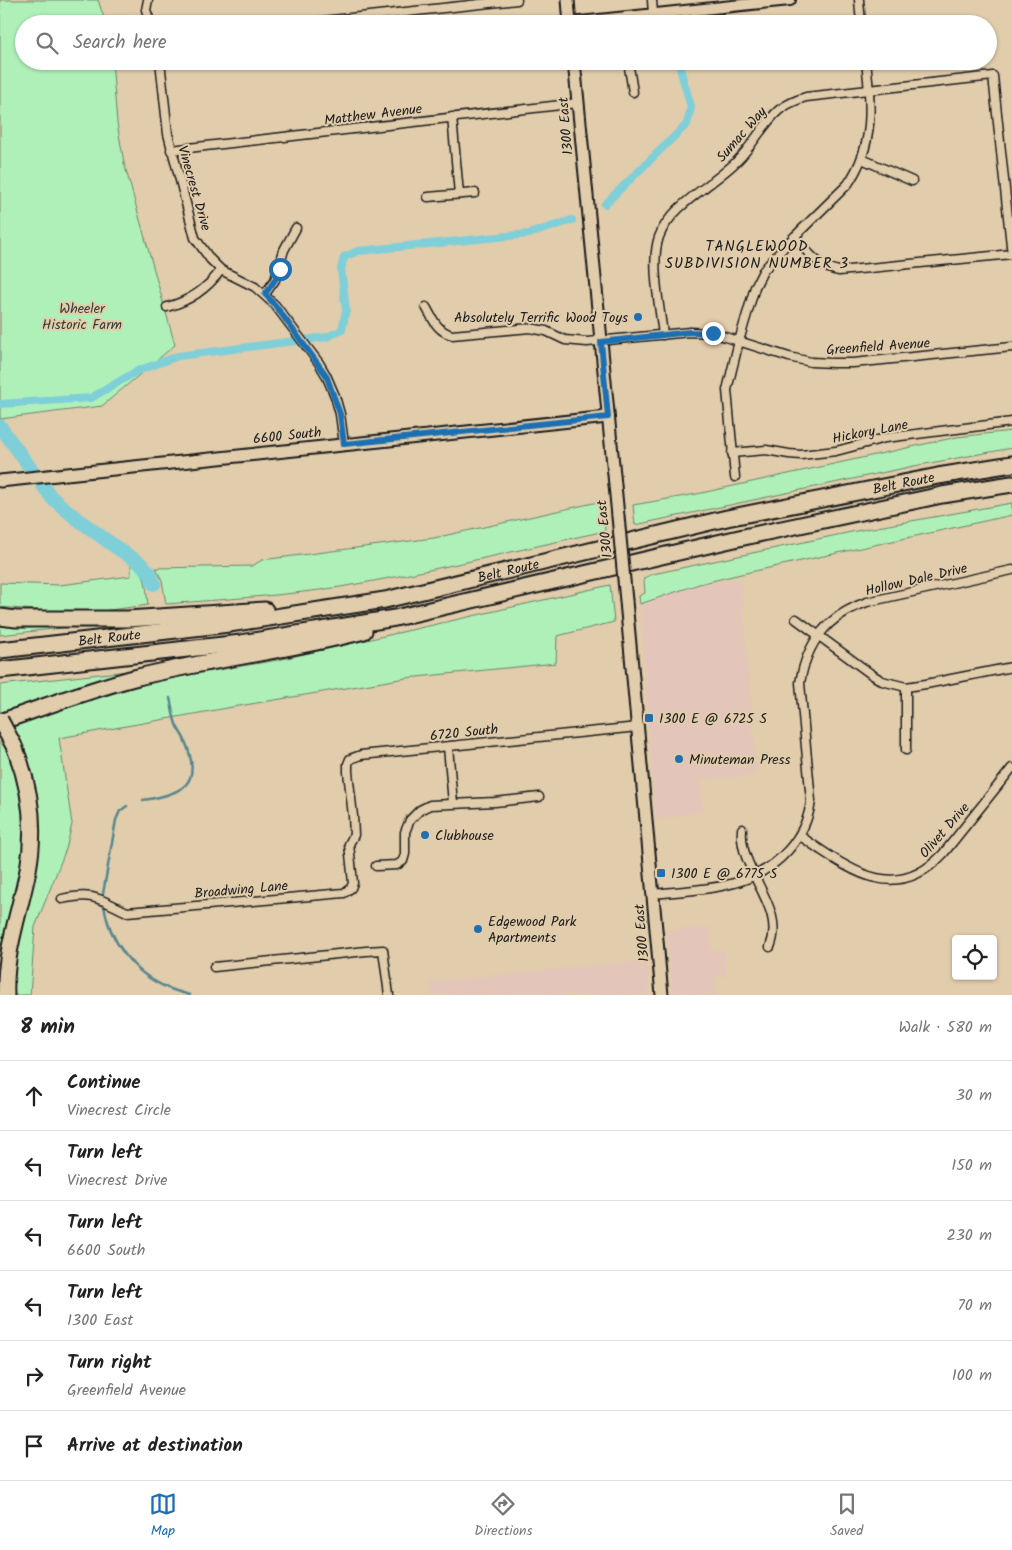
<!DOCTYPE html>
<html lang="en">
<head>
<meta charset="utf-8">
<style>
	body { margin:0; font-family:Kalam,sans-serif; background:#f6f6f6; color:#222 }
	.controls { position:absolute; right:15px; bottom:15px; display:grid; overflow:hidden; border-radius:5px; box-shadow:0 1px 4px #0004 }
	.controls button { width:45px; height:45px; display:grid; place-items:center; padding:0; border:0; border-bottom:1px solid #e0e0e0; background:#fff; color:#222; font:25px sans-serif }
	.stop { position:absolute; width:15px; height:15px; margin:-11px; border:4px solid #1f6fb2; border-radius:50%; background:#fff }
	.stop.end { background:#1f6fb2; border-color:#fff; box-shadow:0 1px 5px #0008 }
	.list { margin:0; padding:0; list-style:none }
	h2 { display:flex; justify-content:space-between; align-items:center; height:65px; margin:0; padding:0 20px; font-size:21px }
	h2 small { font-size:16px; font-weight:400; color:#767676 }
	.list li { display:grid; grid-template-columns:32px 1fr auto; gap:15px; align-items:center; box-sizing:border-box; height:70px; padding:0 20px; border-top:1px solid #e0e0e0 }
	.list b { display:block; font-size:19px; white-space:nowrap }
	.list p { margin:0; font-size:16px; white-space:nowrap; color:#767676 }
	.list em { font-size:16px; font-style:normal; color:#767676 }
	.icon { flex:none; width:28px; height:28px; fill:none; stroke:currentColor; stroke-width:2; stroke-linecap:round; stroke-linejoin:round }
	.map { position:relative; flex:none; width:1012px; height:995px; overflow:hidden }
	.search { position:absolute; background:#fff; box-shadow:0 1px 4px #0004; left:15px; right:15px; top:15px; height:55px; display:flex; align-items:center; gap:12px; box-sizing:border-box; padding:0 18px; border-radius:28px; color:#767676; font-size:19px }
	.sheet { height:485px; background:#fff }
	nav { display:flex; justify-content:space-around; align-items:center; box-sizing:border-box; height:70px; border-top:1px solid #e0e0e0; background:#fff; font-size:14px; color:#767676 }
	nav a { display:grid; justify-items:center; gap:2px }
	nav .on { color:#1f6fb2 }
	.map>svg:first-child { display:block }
	.built { fill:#e3c6b9 }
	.green { fill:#aff0b9; stroke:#66866a }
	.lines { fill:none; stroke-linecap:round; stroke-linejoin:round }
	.stream { stroke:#57878d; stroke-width:2.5 }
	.canal { stroke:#7fcfd9; stroke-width:8 }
	.river { stroke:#7fcfd9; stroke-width:14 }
	.minor-casing { stroke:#1c1c1c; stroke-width:11 }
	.tertiary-casing { stroke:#1c1c1c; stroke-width:14 }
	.secondary-casing { stroke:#1c1c1c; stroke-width:15 }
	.motorway-casing { stroke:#1c1c1c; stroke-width:19 }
	.minor { stroke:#e1ccab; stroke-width:8 }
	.tertiary { stroke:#e1ccab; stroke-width:10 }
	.secondary { stroke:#e1ccab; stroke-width:11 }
	.motorway { stroke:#e1ccab; stroke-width:15 }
	.secondary-bridge-casing { stroke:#1c1c1c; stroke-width:15; stroke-linecap:butt }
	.motorway-bridge-casing { stroke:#1c1c1c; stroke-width:19; stroke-linecap:butt }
	.secondary-bridge { stroke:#e1ccab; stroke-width:11 }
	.motorway-bridge { stroke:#e1ccab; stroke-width:15 }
	.route { stroke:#1f6fb2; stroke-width:6 }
	.poi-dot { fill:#1f6fb2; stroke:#e1ccab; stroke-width:2 }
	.labels { text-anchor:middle; stroke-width:4; stroke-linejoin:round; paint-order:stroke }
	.street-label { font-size:14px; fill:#1c1c1c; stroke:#e1ccab }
	.park-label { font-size:14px; fill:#323c34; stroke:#e1ccab }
	.poi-label { font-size:14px; fill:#1c1c1c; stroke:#e1ccab; text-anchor:start }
	.neighbourhood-label { font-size:15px; letter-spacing:1px; fill:#1c1c1c; stroke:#e1ccab }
</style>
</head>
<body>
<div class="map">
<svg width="1012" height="995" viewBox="0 0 1012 995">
	<rect width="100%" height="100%" fill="#e1ccab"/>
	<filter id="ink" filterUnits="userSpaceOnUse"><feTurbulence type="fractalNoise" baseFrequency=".02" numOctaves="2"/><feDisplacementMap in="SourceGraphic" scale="10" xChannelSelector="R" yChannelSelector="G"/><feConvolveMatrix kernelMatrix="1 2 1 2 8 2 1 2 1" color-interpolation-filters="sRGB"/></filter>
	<g filter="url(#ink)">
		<!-- built -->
		<g class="built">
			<polygon points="740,579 757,775 699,780 702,811 655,820 640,604 699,584"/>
			<polygon points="709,927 711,952 724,951 726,976 715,977 716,995 672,995 666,931"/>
			<polygon points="647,960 650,995 431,995 430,982"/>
		</g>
		<!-- green -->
		<g class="green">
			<polygon points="0,0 98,0 106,24 24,24 24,61 112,61 117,123 124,163 175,345 102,406 0,419"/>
			<polygon points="1012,431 1012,448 914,466 635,525 633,505 697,494 957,437"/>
			<path d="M 603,501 L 605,531 C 517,550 429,572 340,587 C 283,596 224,599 166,604 L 162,580 L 156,568 L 252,566 L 262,560 L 434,538 Z"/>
			<polygon points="1012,503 1012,515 741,574 699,584 640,604 639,596 645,593 644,578 653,574 861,530"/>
			<path d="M 131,563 C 147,571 146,588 148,605 L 102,611 L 47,611 L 0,607 L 0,583 L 60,585 L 131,576 Z"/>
			<path d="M 610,585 L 614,622 L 557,636 L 556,663 L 406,678 L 227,708 L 59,738 L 72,824 L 66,849 L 35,927 L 30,995 L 10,995 C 12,975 13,954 17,935 C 26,898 41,862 40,823 C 39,788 27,756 13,725 L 153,681 L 278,660 Z"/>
			<polygon points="0,622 88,625 0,635"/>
			<polygon points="155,668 0,715 0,685"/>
			<path d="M 0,741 C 10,753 15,767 19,782 C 34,845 14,892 0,951 Z"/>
		</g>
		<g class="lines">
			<!-- stream -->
			<g class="stream">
				<path d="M 143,800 C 184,794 203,784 185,741 C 183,735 178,730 176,724 C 173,716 172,706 170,698"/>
				<polyline points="103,894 116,820 120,811 127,806"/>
				<path d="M 104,905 C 109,941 134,974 168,988 C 175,991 183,993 190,995"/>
			</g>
			<!-- canal -->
			<g class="canal">
				<polyline points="605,204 687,124 691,107 678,61"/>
				<polyline points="0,404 91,398 137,371 178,356 327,337 342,330 346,310 341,269 344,257 358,251 529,234 572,220"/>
			</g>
			<!-- river -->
			<polyline class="river" points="0,426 52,498 76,518 117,548 140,563 150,573 154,584"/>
			<defs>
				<g id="minor">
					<polyline points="148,0 146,10 151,24"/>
					<polyline points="652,0 653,14"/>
					<polyline points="859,0 861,24"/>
					<polyline points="295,24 517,0"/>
					<polyline points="160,61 168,134 195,238 210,259 221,270 255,287 275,305 319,363 326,375 335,396 340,414 344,444"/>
					<polyline points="628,61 633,92"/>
					<polyline points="452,117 459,194"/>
					<polyline points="171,150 578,103"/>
					<polyline points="862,159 912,181"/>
					<polyline points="428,197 475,193"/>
					<path d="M 794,237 C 807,251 819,268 839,271 L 1012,254"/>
					<polyline points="265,294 275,280 284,250 296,228"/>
					<path d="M 167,307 C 190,301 207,289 221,270"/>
					<path d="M 426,307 C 433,319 437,331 452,335 L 530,328 L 546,331 L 565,340 L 587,342 L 690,332 L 713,333 L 789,357 L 811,362 L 833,363 L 853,363 L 1012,347"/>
					<path d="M 663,335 C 660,308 650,262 659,237 C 671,204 714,185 738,160 C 753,145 763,124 779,110 C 787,104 796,100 806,97 L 993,76 L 1012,255"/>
					<polyline points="732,453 766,450 789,454 801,455 836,451 885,438 1012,422"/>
					<path d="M 735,477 L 727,390 L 739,341 L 755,287 L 763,271 L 784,247 L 848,184 C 875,144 871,107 866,61"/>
					<polyline points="796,619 871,674 882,681 906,687 926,684 1012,667"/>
					<polyline points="448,747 453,803"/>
					<polyline points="906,750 906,687"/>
					<path d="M 742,829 C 738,871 787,907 770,947"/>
					<path d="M 800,836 C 847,867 893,907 943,854 L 1012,768"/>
					<polyline points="376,866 397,865 403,861 405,854 405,832 410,820 420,810 430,805 495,802 539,797"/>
					<path d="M 653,894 C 682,891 713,890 741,881 C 777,869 806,839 811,801 L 800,683 C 807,642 827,616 867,602 L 1012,570"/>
					<path d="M 62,899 C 94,892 99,899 127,912 L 344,893 L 351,888 L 353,883 L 349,844 L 354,835 L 353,816 L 348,772 L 348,764 L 350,759 L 361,755 L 638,727"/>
					<polyline points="214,967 366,951 383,950 389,995"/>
				</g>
				<polyline id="tertiary" points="570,23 790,0"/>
				<g id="secondary">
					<polyline points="568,0 570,24"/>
					<polyline points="574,61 618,516"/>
					<polyline points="0,481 608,417"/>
					<polyline points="626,601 662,995"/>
				</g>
				<g id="motorway">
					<polyline points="0,617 16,619 127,619 265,610"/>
					<path id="s1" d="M 0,650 L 229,624 L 385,600 L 727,518 L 938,476 L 1012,464"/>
					<polyline points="0,670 241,643 395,618 739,538 942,495 1012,484"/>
					<path d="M 0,722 C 44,707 88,690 134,678 C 210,659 288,651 364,631"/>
					<path d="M 6,995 C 4,952 20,912 28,870 C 36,828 30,785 14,746"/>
				</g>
			</defs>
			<!-- minor casing -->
			<use href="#minor" class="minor-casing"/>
			<!-- tertiary casing -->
			<use href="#tertiary" class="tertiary-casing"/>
			<!-- secondary casing -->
			<use href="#secondary" class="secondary-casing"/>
			<!-- motorway casing -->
			<use href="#motorway" class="motorway-casing"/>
			<!-- minor -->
			<use href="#minor" class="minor"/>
			<!-- tertiary -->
			<use href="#tertiary" class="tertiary"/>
			<!-- secondary -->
			<use href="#secondary" class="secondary"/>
			<!-- motorway -->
			<use href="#motorway" class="motorway"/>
			<defs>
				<polyline id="secondary-bridge" points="618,516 626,601"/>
				<polyline id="motorway-bridge" points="0,720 14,746"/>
			</defs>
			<!-- secondary-bridge casing -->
			<use href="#secondary-bridge" class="secondary-bridge-casing"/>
			<!-- motorway-bridge casing -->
			<use href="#motorway-bridge" class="motorway-bridge-casing"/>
			<!-- secondary-bridge -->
			<use href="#secondary-bridge" class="secondary-bridge"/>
			<!-- motorway-bridge -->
			<use href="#motorway-bridge" class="motorway-bridge"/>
		</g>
	</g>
	<g class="lines" filter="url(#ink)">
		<!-- route -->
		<polyline class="route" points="280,269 275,280 265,294 275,305 326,375 340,414 344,444 608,417 601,342 690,332 713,333"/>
	</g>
	<!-- markers -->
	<g class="poi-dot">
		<circle cx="638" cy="317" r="5"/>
		<rect x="644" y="713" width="10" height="10" rx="2.5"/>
		<circle cx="679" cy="759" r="5"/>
		<circle cx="425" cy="835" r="5"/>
		<rect x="656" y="868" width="10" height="10" rx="2.5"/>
		<circle cx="478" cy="929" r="5"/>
	</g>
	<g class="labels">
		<!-- street labels -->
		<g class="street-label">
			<text transform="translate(373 114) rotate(-7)" y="5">Matthew Avenue</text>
			<text transform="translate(565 126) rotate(-95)" y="5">1300 East</text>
			<text transform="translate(741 134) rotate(-49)" y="5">Sumac Way</text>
			<text transform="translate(195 188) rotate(74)" y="5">Vinecrest Drive</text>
			<text transform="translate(878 346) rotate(-4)" y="5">Greenfield Avenue</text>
			<text transform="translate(870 431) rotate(-11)" y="5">Hickory Lane</text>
			<text transform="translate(287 435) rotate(-6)" y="5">6600 South</text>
			<text dy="5" stroke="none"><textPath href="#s1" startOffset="920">Belt Route</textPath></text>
			<text transform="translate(604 529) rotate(-96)" y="5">1300 East</text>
			<text dy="5" stroke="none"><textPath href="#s1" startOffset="515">Belt Route</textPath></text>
			<text transform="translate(916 579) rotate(-13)" y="5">Hollow Dale Drive</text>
			<text dy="5" stroke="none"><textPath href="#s1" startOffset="110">Belt Route</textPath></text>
			<text transform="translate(464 732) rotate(-6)" y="5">6720 South</text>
			<text transform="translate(944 830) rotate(-49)" y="5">Olivet Drive</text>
			<text transform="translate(241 889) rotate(-5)" y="5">Broadwing Lane</text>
			<text transform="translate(641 933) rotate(-95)" y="5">1300 East</text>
		</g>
		<!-- park labels -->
		<g class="park-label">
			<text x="82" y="313">Wheeler<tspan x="82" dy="16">Historic Farm</tspan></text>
		</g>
		<!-- poi labels -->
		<g class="poi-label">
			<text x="628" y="322" text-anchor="end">Absolutely Terrific Wood Toys</text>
			<text x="659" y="723">1300 E @ 6725 S</text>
			<text x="689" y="764">Minuteman Press</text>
			<text x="435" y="840">Clubhouse</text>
			<text x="671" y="878">1300 E @ 6775 S</text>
			<text x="488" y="926">Edgewood Park<tspan x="488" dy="16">Apartments</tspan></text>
		</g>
		<!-- neighbourhood labels -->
		<g class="neighbourhood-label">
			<text x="757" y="251">TANGLEWOOD<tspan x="757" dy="17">SUBDIVISION NUMBER 3</tspan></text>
		</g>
	</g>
</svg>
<div class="controls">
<button><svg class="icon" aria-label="locate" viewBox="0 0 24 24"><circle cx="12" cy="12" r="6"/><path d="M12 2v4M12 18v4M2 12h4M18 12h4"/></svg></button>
</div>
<div class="stop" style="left:280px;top:269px"></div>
<div class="stop end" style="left:713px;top:333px"></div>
<div class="search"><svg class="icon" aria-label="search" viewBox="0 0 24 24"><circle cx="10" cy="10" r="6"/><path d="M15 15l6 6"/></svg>Search here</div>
</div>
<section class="sheet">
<h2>8 min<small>Walk · 580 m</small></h2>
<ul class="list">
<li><svg class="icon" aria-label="ahead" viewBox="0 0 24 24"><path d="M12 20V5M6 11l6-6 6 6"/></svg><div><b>Continue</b><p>Vinecrest Circle</p></div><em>30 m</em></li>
<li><svg class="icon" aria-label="left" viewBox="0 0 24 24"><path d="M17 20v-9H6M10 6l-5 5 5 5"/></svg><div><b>Turn left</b><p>Vinecrest Drive</p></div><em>150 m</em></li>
<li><svg class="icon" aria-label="left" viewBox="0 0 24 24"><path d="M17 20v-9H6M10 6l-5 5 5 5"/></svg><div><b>Turn left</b><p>6600 South</p></div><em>230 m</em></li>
<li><svg class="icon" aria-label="left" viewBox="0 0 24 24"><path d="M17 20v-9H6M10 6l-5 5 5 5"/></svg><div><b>Turn left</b><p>1300 East</p></div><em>70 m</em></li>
<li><svg class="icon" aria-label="right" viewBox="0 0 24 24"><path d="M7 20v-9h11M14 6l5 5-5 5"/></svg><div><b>Turn right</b><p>Greenfield Avenue</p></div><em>100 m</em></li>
<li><svg class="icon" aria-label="arrive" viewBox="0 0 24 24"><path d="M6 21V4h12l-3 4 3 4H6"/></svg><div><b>Arrive at destination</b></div></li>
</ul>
</section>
<nav>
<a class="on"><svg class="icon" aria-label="map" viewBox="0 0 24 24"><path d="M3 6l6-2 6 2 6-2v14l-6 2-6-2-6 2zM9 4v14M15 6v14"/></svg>Map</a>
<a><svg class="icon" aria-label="directions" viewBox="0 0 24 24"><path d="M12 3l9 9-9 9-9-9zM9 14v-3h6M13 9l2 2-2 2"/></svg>Directions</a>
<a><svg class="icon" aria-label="saved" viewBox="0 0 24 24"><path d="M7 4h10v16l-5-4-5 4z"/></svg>Saved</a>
</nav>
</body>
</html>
